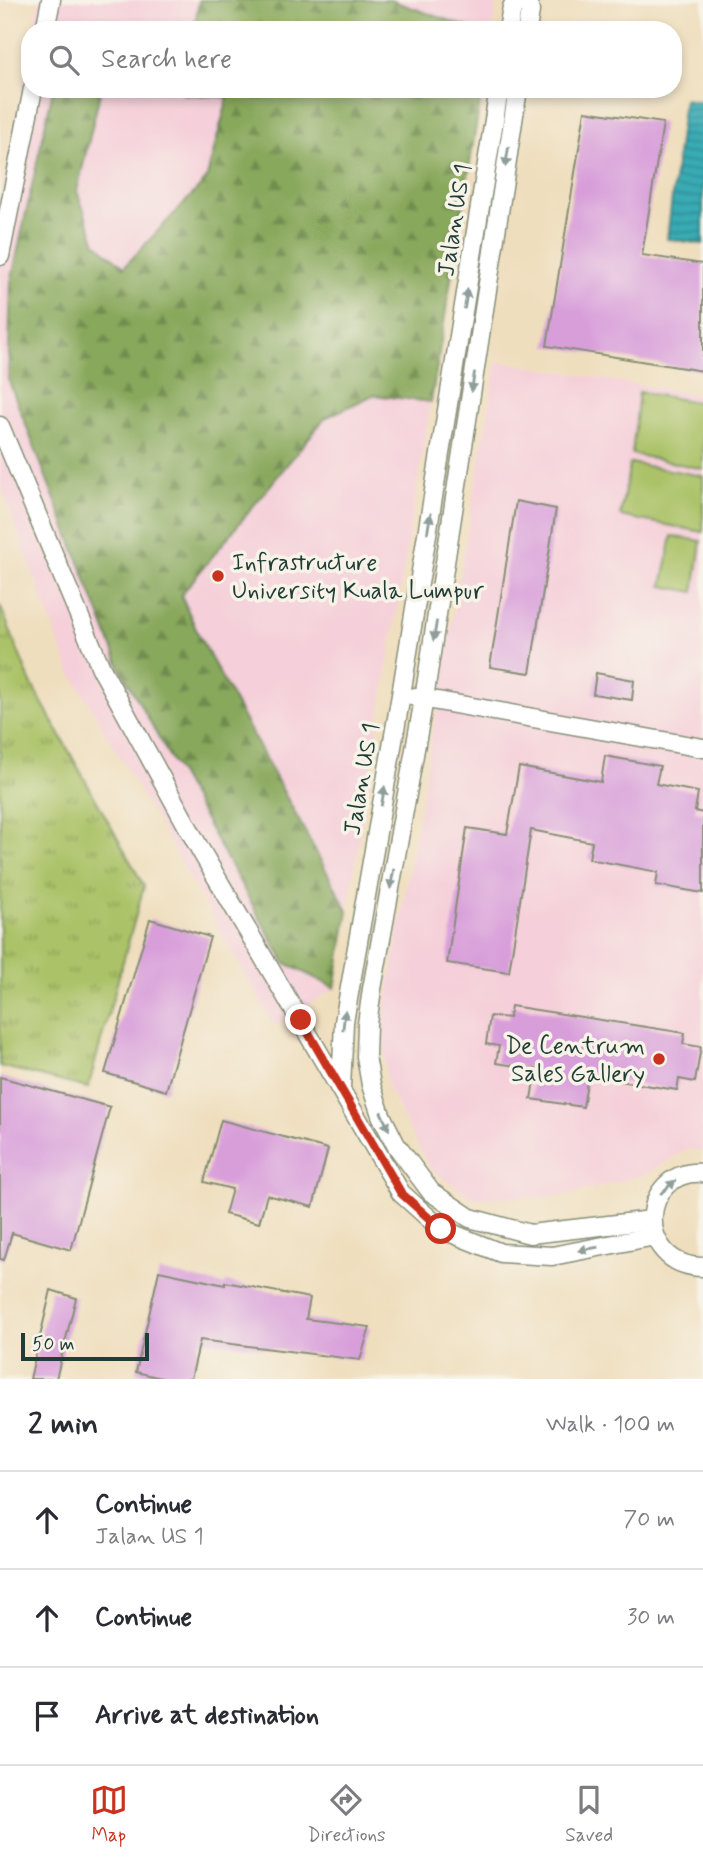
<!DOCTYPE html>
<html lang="en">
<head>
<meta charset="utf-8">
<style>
	body { margin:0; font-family:Mynerve,sans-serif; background:#f7f7f7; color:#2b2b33 }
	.scale { position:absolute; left:21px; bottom:18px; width:128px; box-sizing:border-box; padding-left:7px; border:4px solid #1f3d34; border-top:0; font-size:19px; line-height:24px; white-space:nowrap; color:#1f3d34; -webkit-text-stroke:5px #f7f3e8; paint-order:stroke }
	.stop { position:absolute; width:21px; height:21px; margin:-16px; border:5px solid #c8321e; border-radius:50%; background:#fff }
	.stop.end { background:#c8321e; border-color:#fff; box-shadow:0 2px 7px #0008 }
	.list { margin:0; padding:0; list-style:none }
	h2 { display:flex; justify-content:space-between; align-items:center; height:91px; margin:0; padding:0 28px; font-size:30px }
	h2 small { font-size:23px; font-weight:400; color:#7c7c81 }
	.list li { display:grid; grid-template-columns:46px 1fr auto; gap:21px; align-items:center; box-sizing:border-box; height:98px; padding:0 28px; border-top:2px solid #e1e1e2 }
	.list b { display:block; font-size:26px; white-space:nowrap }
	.list p { margin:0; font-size:23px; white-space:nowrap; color:#7c7c81 }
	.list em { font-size:23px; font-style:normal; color:#7c7c81 }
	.icon { flex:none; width:38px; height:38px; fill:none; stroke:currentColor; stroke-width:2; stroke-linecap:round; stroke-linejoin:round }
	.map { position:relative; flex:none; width:703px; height:1379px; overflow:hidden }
	.search { position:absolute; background:#fff; box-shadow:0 4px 10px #0003; left:21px; right:21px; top:21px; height:77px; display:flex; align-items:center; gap:18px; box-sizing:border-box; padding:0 24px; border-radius:28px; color:#7c7c81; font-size:26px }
	.sheet { height:385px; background:#fff }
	nav { display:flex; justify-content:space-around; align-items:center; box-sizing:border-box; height:98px; border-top:2px solid #e1e1e2; background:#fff; font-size:19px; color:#7c7c81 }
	nav a { display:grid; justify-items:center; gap:4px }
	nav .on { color:#c8321e }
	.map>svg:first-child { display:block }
	.built { fill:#f5cfd9 }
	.grass { fill:url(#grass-tufts); stroke:#65804e; stroke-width:2 }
	.forest { fill:url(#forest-firs); stroke:#547248; stroke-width:2 }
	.garden { fill:#abc267; stroke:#65804e; stroke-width:2 }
	.water { fill:url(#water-rules); stroke:#2c7474; stroke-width:2 }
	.building { fill:#d89eda }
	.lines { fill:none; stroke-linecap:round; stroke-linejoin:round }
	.minor-casing { stroke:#878e78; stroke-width:21 }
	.minor { stroke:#fff; stroke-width:18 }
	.oneway { fill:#8f9e9a }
	.route { stroke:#c8321e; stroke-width:9 }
	.poi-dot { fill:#c8321e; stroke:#f7f3e8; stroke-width:2.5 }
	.labels { text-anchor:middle; stroke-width:7; stroke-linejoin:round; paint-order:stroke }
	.street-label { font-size:24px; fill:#1f3d34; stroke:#f7f3e8 }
	.poi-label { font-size:24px; fill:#1f3d34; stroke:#f7f3e8; text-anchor:start }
</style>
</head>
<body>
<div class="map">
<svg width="703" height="1379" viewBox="0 0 703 1379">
	<defs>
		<pattern id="grass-tufts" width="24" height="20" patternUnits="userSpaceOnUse" patternTransform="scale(1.75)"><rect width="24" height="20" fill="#abc267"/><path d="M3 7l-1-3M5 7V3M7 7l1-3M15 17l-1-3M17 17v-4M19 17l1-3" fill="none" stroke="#8b9f56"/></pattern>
		<pattern id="forest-firs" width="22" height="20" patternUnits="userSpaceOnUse" patternTransform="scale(1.75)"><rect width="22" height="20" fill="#88a85c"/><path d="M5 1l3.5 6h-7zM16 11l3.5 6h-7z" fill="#6f8a4d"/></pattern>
		<pattern id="water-rules" width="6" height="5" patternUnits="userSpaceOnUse" patternTransform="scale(1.75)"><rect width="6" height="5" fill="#39abb4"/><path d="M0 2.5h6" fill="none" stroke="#2f8c93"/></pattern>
	</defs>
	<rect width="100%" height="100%" fill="#f7f3e8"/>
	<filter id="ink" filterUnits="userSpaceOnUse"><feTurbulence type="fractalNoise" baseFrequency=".0143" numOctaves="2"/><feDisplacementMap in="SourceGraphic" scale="14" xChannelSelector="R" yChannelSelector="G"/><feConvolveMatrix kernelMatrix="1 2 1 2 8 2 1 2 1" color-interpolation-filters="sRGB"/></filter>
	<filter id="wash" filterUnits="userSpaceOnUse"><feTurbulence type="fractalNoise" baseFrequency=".00686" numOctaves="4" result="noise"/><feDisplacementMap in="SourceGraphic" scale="28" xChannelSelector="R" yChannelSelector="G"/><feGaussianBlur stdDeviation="1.57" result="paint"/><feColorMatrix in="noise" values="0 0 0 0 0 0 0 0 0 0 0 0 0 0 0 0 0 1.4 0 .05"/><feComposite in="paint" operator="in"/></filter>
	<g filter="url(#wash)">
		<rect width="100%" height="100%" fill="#efdebd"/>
		<!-- built -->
		<g class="built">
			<polygon points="39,0 497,0 492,30 33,30"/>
			<polygon points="30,49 30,89 482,89 335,988 275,1026 68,667 0,484 0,208"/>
			<polygon points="497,361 703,396 703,1151 687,1149 644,1175 563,1196 472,1198 430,1169 387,1086 382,1026"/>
		</g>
		<!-- grass -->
		<polygon class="grass" points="0,605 30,681 144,886 88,1088 0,1066"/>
		<!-- forest -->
		<g class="forest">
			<polygon points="199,0 390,0 476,30 194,30"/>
			<polygon points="53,89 101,89 77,191 96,243 124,267 206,180 228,97 183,94 184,89 482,89 431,402 373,395 325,418 181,595 199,636 348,911 335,988 285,963 121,670 8,379 11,282"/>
		</g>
		<!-- garden -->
		<g class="garden">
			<polygon points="639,392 703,403 703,469 632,454"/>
			<polygon points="630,463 703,476 703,532 620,516"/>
			<polygon points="672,536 701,541 694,592 662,586"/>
		</g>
		<!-- water -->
		<polygon class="water" points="684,99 703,102 703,244 667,239"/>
		<g id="blocks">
			<!-- building -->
			<g class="building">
				<polygon points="585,111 663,123 642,255 703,264 703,371 547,346"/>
				<polygon points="516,501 556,509 530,673 490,667"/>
				<polygon points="596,673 634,680 632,700 593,694"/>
				<polygon points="605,756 660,766 656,784 698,792 695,811 703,813 703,893 656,885 658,872 589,859 592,842 531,830 509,972 447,963 467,828 507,834 519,767 601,782"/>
				<polygon points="150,919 210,937 166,1091 105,1073"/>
				<polygon points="511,1006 685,1033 683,1044 701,1047 695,1082 679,1079 677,1090 588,1076 583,1107 531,1099 536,1069 496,1063 499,1046 486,1044 490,1016 509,1018"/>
				<polygon points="0,1077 110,1107 71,1250 12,1233 4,1260 0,1259"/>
				<polygon points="221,1120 328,1149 313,1207 267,1195 259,1223 225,1214 232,1189 204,1182"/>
				<polygon points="159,1271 225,1285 225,1282 310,1298 306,1319 370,1327 360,1360 200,1340 191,1379 165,1379 136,1372"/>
				<polygon points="51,1290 76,1298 56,1379 30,1379"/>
			</g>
		</g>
	</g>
	<g filter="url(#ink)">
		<use href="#blocks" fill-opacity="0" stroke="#878e78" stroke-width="2"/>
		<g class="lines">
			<defs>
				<g id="minor">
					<polyline points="45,30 51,0"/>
					<polyline points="508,30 512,7 516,2 528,4 530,11 527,30"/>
					<polyline points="518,89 424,699 372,989 367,1024 366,1056 371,1085 381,1115 396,1145 431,1192 470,1218 530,1234 652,1220"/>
					<polyline points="0,256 33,89"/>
					<polyline points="0,426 101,668 201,851 401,1193 441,1229 501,1253 552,1256 655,1236"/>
					<polyline points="415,697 703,748"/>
					<polyline points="341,1088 344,1022 401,695 499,89"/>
					<path d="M 703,1173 C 639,1168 633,1266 703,1267"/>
				</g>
			</defs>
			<!-- minor casing -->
			<use href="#minor" class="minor-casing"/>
			<!-- minor -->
			<use href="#minor" class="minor"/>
		</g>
		<!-- one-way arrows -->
		<defs><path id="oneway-solid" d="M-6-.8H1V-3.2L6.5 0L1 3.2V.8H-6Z" transform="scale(1.75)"/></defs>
		<g class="oneway">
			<use href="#oneway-solid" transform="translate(507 157) rotate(99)"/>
			<use href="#oneway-solid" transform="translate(466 299) rotate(-81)"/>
			<use href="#oneway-solid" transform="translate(473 382) rotate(99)"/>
			<use href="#oneway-solid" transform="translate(429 523) rotate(-81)"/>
			<use href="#oneway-solid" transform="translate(435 631) rotate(99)"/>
			<use href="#oneway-solid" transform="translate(383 796) rotate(-80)"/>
			<use href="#oneway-solid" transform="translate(392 879) rotate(100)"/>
			<use href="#oneway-solid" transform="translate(344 1020) rotate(-83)"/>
			<use href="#oneway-solid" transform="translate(385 1121) rotate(66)"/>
			<use href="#oneway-solid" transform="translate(668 1187) rotate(-42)"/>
			<use href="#oneway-solid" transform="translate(588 1249) rotate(170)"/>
		</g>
	</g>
	<g class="lines" filter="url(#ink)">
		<!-- route -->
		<polyline class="route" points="301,1020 401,1193 441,1229"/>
	</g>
	<!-- markers -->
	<g class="poi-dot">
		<circle cx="218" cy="576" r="7"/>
		<circle cx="659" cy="1059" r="7"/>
	</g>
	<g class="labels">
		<!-- street labels -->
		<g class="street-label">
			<text transform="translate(454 220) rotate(-81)" y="8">Jalan US 1</text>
			<text transform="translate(361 779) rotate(-80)" y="8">Jalan US 1</text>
		</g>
		<!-- poi labels -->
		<g class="poi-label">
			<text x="232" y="570">Infrastructure<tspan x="232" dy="28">University Kuala Lumpur</tspan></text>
			<text x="645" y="1053" text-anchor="end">De Centrum<tspan x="645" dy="28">Sales Gallery</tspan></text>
		</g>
	</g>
</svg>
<div class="scale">50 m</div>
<div class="stop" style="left:441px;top:1229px"></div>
<div class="stop end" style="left:301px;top:1020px"></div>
<div class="search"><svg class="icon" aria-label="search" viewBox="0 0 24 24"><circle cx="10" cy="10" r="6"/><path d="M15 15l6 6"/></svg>Search here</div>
</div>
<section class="sheet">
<h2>2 min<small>Walk · 100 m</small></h2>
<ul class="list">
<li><svg class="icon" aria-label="ahead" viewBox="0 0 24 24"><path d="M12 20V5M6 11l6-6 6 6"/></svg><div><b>Continue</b><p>Jalan US 1</p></div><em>70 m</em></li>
<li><svg class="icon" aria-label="ahead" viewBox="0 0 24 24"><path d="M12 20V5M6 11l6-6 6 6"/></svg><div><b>Continue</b></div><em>30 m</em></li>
<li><svg class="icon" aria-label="arrive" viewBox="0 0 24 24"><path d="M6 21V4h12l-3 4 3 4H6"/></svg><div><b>Arrive at destination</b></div></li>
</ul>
</section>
<nav>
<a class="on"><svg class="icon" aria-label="map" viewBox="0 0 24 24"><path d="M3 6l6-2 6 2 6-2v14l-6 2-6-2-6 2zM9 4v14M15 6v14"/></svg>Map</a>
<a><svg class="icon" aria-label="directions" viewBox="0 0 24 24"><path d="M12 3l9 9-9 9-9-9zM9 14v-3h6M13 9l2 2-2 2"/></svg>Directions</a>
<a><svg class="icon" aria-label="saved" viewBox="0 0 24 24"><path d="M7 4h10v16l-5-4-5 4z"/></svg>Saved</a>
</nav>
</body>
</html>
